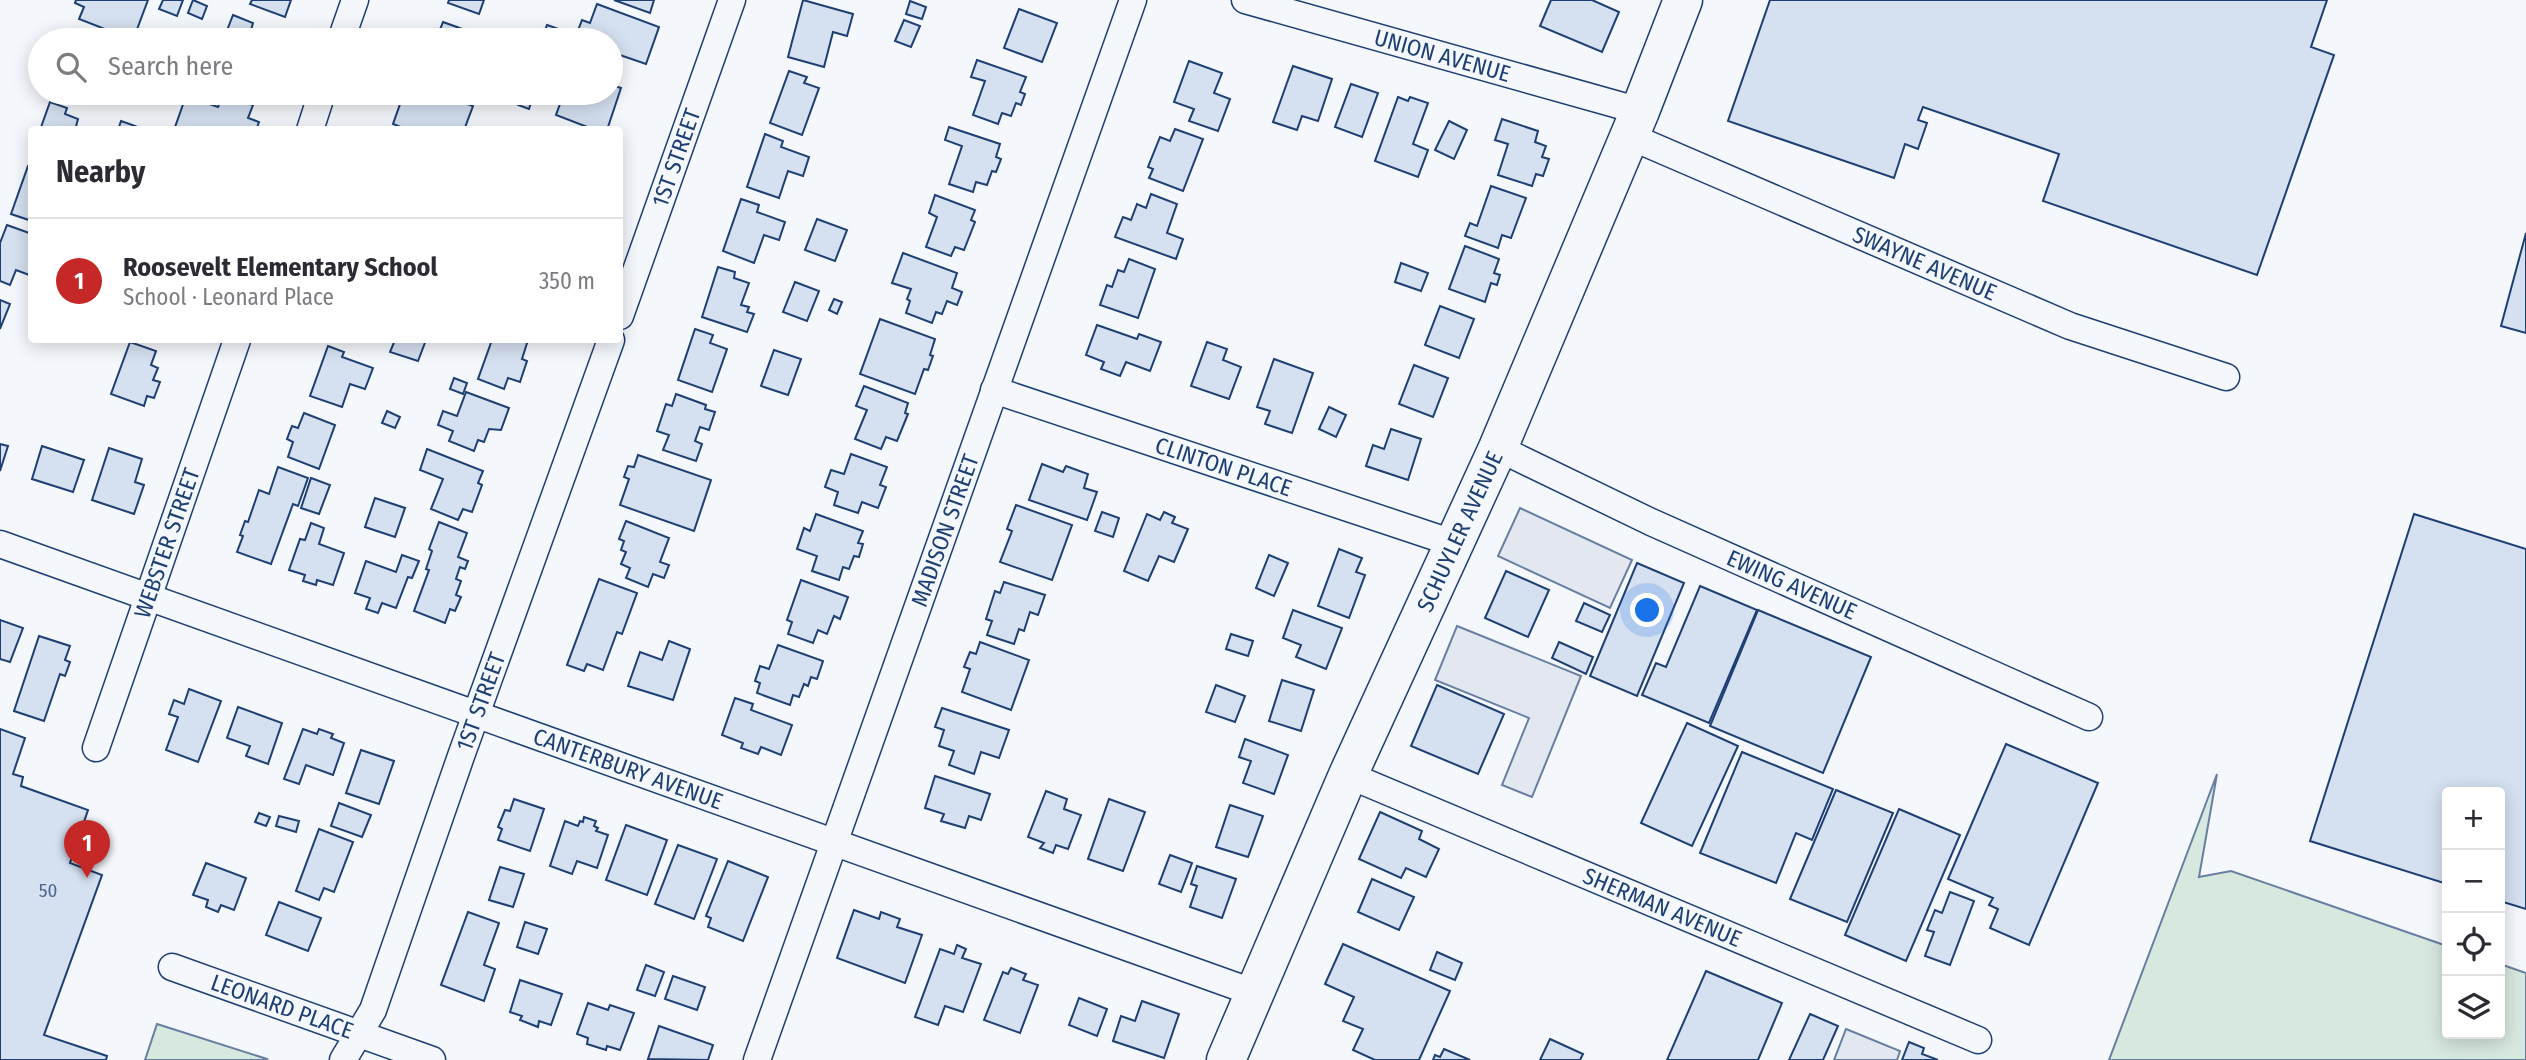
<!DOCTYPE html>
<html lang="en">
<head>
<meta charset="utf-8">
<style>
	body { margin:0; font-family:"Fira Sans Condensed",sans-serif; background:#f2f2f3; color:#2b2b33 }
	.controls { position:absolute; right:21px; bottom:21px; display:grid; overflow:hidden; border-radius:7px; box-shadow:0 4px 18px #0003 }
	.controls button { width:63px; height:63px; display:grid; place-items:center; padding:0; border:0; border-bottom:2px solid #e1e1e2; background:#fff; color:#2b2b33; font:35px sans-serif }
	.you { position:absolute; left:1648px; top:611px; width:24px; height:24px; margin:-18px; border:5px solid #fff; border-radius:50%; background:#1a73e8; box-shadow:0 0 0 10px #1a73e833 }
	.badge { display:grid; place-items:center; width:46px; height:46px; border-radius:50%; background:#c62828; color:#fff; font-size:23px; font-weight:700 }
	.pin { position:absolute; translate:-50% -58px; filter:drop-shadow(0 2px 4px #0008) }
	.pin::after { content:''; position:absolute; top:37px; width:24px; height:21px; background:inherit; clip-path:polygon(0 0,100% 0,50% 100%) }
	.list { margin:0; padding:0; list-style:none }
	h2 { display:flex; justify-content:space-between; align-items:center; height:91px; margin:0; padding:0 28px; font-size:30px }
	h2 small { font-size:23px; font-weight:400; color:#7c7c81 }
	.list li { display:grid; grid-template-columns:46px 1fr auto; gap:21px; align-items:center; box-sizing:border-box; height:126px; padding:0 28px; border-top:2px solid #e1e1e2 }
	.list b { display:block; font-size:26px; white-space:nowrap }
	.list p { margin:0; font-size:23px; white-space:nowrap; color:#7c7c81 }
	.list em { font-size:23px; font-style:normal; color:#7c7c81 }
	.icon { flex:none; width:38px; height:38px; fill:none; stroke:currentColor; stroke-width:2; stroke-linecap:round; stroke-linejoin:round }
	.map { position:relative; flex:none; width:2526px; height:1060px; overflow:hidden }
	.search { position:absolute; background:#fff; box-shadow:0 4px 18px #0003; left:28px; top:28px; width:595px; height:77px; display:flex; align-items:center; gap:18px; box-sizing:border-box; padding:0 24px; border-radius:38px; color:#7c7c81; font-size:26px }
	.panel { position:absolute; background:#fff; box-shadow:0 4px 18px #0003; left:28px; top:126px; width:595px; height:217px; border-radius:7px }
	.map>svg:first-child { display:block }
	.green { fill:#d7e8df; stroke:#687fa3; stroke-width:2 }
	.parking { fill:#e3e8f0; stroke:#687fa3; stroke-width:2 }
	.building { fill:#d5e0f0; stroke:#1d3f73; stroke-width:2 }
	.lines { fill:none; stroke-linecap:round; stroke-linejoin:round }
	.street-casing { stroke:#1d3f73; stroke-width:29 }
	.secondary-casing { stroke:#1d3f73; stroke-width:41 }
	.street { stroke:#f4f7fb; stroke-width:26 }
	.secondary { stroke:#f4f7fb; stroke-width:38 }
	.labels { text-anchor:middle; stroke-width:5; stroke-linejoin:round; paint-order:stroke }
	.number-label { font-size:19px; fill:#4b6792 }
	.street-label { font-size:23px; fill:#1d3f73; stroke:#f4f7fb }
</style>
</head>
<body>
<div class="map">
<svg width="2526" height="1060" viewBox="0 0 2526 1060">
	<rect width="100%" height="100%" fill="#f4f7fb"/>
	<!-- green -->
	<g class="green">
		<polygon points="2217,774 2199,877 2231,871 2447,946 2447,1034 2500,1034 2500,964 2526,973 2526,1060 2109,1060"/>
		<polygon points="157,1024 267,1059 266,1060 145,1060"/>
	</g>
	<!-- parking -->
	<g class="parking">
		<polygon points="1520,508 1632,560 1610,608 1498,556"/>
		<polygon points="1457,626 1581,676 1532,797 1502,785 1529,718 1435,680"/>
		<polygon points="1846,1029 1900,1051 1897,1060 1834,1060"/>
	</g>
	<!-- building -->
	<g class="building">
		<polygon points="76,0 148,0 133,40 79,19 84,7 75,3"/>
		<polygon points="163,0 183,0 177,16 159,9"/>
		<polygon points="193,0 207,6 202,19 188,13"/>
		<polygon points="252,0 291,0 285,17 250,4"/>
		<polygon points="449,0 484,0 479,14 448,3"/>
		<polygon points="614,0 654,0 650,13"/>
		<polygon points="803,0 853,14 847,36 833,32 824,67 788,57"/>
		<polygon points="1551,0 1592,0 1619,12 1602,52 1540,26"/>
		<polygon points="1770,0 2327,0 2311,47 2334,55 2257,275 2043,201 2059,154 1923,107 1918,120 1927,123 1918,149 1905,144 1894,178 1728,121"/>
		<polygon points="910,1 926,7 922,19 906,14"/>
		<polygon points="597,4 659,27 646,64 611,52 611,40 584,40 585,36 577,33 582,20 590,23"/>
		<polygon points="1019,9 1057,23 1042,62 1004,48"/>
		<polygon points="233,15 253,23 251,30 275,40 242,40 226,33"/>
		<polygon points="904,20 920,26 911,47 895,41"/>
		<polygon points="443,22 493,40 429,40 431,35 437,37"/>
		<polygon points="547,25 573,34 571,40 541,40"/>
		<polygon points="977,60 1026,77 1020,92 1025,94 1021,105 1016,103 1011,116 1002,113 998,124 973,115 985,81 971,77"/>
		<polygon points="1189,61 1222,73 1214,93 1230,99 1218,131 1189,121 1194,109 1174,102"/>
		<polygon points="1293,66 1332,79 1318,121 1302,116 1297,130 1273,122"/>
		<polygon points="789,71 807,77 804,83 819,88 802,135 770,123"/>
		<polygon points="1351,84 1378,93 1362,137 1335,127"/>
		<polygon points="611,85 621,88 607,130 595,130 556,115 564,93 583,98 584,93 611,93"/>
		<polygon points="76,93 109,93 106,103"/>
		<polygon points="404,93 436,93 473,106 464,130 408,130 393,124"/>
		<polygon points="522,93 533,96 529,109 518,105"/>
		<polygon points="223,94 253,105 248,118 259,122 256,130 174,130 186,96 218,107"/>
		<polygon points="1398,97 1408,101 1410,97 1428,103 1413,144 1428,150 1418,177 1375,161"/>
		<polygon points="50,102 67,108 65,114 78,119 75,130 40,130"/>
		<polygon points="1502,119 1538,131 1535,142 1546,146 1542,157 1549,159 1543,176 1536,174 1532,186 1498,175 1508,144 1495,140"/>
		<polygon points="121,121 138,127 137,130 118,130"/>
		<polygon points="1449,121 1467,130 1454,159 1435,150"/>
		<polygon points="949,127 1000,144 996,157 1001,159 996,172 992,171 987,185 976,182 973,192 949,184 962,146 945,140"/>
		<polygon points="1175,129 1203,139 1183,191 1149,178 1153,169 1148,167 1160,137 1170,141"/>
		<polygon points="765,134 783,141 781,147 809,157 803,176 788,171 779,198 747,187"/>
		<polygon points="28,166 32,167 32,221 11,214"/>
		<polygon points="1491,186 1526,198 1511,238 1502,235 1498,248 1465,236 1470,223 1477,226"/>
		<polygon points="1151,194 1177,204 1167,233 1183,239 1176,259 1115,237 1123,217 1131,220 1137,204 1146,208"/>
		<polygon points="935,195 975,210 971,220 975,222 964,250 955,247 951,256 926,247 937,217 929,213"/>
		<polygon points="741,199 759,205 757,212 785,222 779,240 764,235 754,263 723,251"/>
		<polygon points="817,219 847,230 835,261 805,250"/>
		<polygon points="7,225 32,234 32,276 16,270 10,285 0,281 0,243"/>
		<polygon points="2526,233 2526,333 2501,326"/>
		<polygon points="1465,246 1499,259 1494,273 1500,275 1497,285 1491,283 1485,302 1449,289"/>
		<polygon points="903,253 957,273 952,288 962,292 957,305 947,301 942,314 936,312 932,323 906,313 910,301 907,299 911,289 892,283"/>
		<polygon points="1129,259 1155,269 1138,318 1100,305 1107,285 1112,287 1118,270 1124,272"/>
		<polygon points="1401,263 1428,273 1421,291 1395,282"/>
		<polygon points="718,267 735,272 734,278 749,283 741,305 749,307 747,312 754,314 747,332 702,317"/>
		<polygon points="795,282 819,291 807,321 783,312"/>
		<polygon points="834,299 842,302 837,314 829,310"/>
		<polygon points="0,300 10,304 0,329"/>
		<polygon points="1440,306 1474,319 1459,358 1425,345"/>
		<polygon points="880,319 935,339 930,355 933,356 928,370 924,369 915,394 860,374"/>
		<polygon points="1097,325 1137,339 1139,334 1161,342 1150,371 1126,362 1120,376 1101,369 1104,362 1086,355"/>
		<polygon points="695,329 713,335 710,343 727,349 712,392 678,380"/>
		<polygon points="395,340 426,340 418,361 390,352"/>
		<polygon points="492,340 528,340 522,359 527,361 520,382 508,378 504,389 478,379"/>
		<polygon points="130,342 156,351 151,365 158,368 153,380 160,382 154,398 147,396 144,406 111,394"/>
		<polygon points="1207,342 1227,349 1223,360 1241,367 1229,399 1191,386"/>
		<polygon points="328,346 344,352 342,357 373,368 365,389 350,384 342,407 310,396"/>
		<polygon points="774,350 801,359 788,395 761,386"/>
		<polygon points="1274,359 1313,373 1292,433 1265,424 1270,411 1257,407"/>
		<polygon points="1414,365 1448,378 1433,417 1399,404"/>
		<polygon points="454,378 467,383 463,394 450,389"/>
		<polygon points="864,386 908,403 905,413 908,414 897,441 886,437 881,449 855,439 867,410 856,406"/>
		<polygon points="466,392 509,408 501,430 489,429 484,442 478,440 474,451 449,441 453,431 438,425 443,411 457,416"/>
		<polygon points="676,394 706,405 705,409 715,412 709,430 700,427 695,441 702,444 696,461 663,450 669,435 657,431 666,404 672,406"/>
		<polygon points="1329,407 1346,415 1336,437 1319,429"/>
		<polygon points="387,411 400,417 395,428 382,423"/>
		<polygon points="304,413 335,425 319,469 288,457 293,442 287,439 292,426 298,428"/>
		<polygon points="1391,429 1421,439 1408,480 1366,466 1373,445 1384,449"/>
		<polygon points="0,444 8,446 0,471"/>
		<polygon points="42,446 84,460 73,492 32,479"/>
		<polygon points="109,448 142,459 135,482 144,485 134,514 92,500"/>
		<polygon points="427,449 483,471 478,483 482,485 472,512 463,509 458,520 431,509 443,479 420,470"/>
		<polygon points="851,454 887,467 880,485 886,487 878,508 862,502 858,513 834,505 838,492 825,487 831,470 844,474"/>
		<polygon points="638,455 711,480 694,531 620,505 629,479 624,477 628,466 634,467"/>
		<polygon points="1042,464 1063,472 1066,466 1088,474 1084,488 1097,492 1087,520 1029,500"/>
		<polygon points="278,467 308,478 298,506 293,504 271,564 237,552 243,536 240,535 245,521 248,522 259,490 269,494"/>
		<polygon points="311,478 330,485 319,514 301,508"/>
		<polygon points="375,498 405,508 395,537 365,527"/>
		<polygon points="1016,505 1072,525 1052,580 1000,562 1012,531 1007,529"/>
		<polygon points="1102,512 1119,518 1113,537 1095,531"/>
		<polygon points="1164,512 1175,517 1172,523 1188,529 1174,562 1159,556 1148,581 1124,571 1147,514 1160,520"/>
		<polygon points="816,514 863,531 858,543 863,544 859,557 854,556 849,569 843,567 839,580 812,571 817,556 797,549 804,528 810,531"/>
		<polygon points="2414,514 2526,549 2526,909 2500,901 2500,792 2447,792 2447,884 2310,841"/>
		<polygon points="626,521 669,538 660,562 669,565 664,578 653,574 648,587 626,578 630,568 621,564 626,552 621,550 624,541 619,539"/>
		<polygon points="439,522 467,533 458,557 468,561 465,569 460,567 456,579 461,581 456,595 461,597 455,611 450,609 445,623 414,611 429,570 426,569 432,551 429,549"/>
		<polygon points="311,523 324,528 319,544 344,553 333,585 317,580 316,585 303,581 305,575 289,570 300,539 305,540"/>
		<polygon points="1339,549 1362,558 1356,572 1365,575 1349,618 1318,606"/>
		<polygon points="402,555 419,561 412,578 408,577 396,608 382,603 378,613 366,609 370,598 355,593 366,561 396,572"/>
		<polygon points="1269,555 1288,563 1274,596 1256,588"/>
		<polygon points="1637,563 1684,583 1637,696 1590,676"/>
		<polygon points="1506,571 1549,590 1528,637 1485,618"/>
		<polygon points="599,579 637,593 622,634 617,632 603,670 587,664 584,671 567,665"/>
		<polygon points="801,580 848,597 840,619 834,616 827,634 818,630 813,643 788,634 792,622 787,620"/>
		<polygon points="1004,582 1045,595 1038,615 1030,612 1024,631 1019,629 1014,644 987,635 992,621 986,619 995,591 1000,593"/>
		<polygon points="1700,586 1757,610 1709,723 1642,695 1656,663 1666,667"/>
		<polygon points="1584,603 1610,615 1602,632 1576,621"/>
		<polygon points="1293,610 1342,628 1326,669 1296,657 1301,645 1283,638"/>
		<polygon points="1758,610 1871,657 1823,773 1710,726"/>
		<polygon points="0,620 23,628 10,662 0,659"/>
		<polygon points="1231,634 1253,641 1248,656 1226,649"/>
		<polygon points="39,636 70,646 65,660 70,662 65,676 60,674 44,721 14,711"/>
		<polygon points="669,641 690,649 673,700 628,686 640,652 662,660"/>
		<polygon points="980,642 1029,660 1011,710 962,692 970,669 964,667 970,652 976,654"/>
		<polygon points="1559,642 1593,657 1586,674 1552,658"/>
		<polygon points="778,645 823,661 817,679 811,677 808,686 804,684 799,697 793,695 790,705 757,693 760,683 755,681 760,666 769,669"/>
		<polygon points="1282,680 1314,690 1301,731 1269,721"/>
		<polygon points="1216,685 1245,696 1235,722 1206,712"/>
		<polygon points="1437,685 1504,714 1478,774 1411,746"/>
		<polygon points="189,689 221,701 198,762 166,750 178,717 169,714 174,700 184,704"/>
		<polygon points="735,698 753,704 751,710 792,725 781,755 761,747 758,754 741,748 743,743 722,735"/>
		<polygon points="238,707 282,723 268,764 246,756 250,746 227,738"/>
		<polygon points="942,708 1009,730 999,758 981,752 974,774 949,765 954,751 939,746 944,730 935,727"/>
		<polygon points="1687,723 1738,746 1692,846 1641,823"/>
		<polygon points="0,729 25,738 13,774 23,777 21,786 88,810 70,863 102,875 44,1035 107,1056 106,1060 0,1060"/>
		<polygon points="303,729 317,734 319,729 333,734 331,738 344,743 333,775 306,765 299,784 284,779"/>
		<polygon points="1245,739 1288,755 1274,794 1243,783 1251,761 1239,757"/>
		<polygon points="2006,744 2098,783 2029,945 1990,928 1998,909 1989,905 1993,898 1948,879"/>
		<polygon points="361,750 394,761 379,804 346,793"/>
		<polygon points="1742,752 1833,789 1812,840 1796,833 1776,883 1700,853"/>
		<polygon points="935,776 990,794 981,820 969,816 965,828 941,821 944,814 925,808"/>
		<polygon points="1836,790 1893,813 1847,922 1790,899"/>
		<polygon points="1046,791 1067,799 1064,809 1081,815 1068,849 1056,845 1053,853 1040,848 1044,843 1028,837"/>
		<polygon points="514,799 544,809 530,851 498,840 502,829 498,827 505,810 510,811"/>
		<polygon points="1109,799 1145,812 1123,871 1088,859"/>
		<polygon points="339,803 371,815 362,837 331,826"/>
		<polygon points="1230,805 1263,816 1248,857 1216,847"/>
		<polygon points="1899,809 1960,835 1906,961 1845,935"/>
		<polygon points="1380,812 1422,831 1419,839 1439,849 1426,877 1406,868 1401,878 1359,859"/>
		<polygon points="259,813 270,817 266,826 255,822"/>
		<polygon points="279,816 299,821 296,832 276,826"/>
		<polygon points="584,817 596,821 594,826 598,828 596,831 608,835 597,868 577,861 572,874 550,866 565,821 578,826 580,821 583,822"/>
		<polygon points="626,825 667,840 647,895 606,880"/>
		<polygon points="319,829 353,842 334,892 324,888 319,900 296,891"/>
		<polygon points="678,845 717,859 694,919 655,904"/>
		<polygon points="1170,855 1192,863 1181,892 1159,884"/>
		<polygon points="728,861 768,877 743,941 708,927 711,918 706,916"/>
		<polygon points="206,863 246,878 234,910 221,905 218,912 206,907 208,900 193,895"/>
		<polygon points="1197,866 1236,879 1222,918 1190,907 1197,886 1191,884"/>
		<polygon points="500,867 524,874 513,907 489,900"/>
		<polygon points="1372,879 1414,897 1399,930 1358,912"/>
		<polygon points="1950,892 1974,901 1950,965 1925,956 1934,932 1927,930 1935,910 1942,913"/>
		<polygon points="279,902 321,918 308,951 266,935"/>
		<polygon points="854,910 879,919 881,912 900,919 897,927 922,935 905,983 837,958"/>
		<polygon points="468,912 499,923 484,965 495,969 484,1001 441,985"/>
		<polygon points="525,922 547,929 538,954 517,947"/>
		<polygon points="1343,944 1450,991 1419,1060 1375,1060 1353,1050 1363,1029 1343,1021 1354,997 1325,984"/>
		<polygon points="957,945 966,949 962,958 981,964 963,1012 945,1006 938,1025 915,1017 940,949 954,954"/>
		<polygon points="1437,952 1462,963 1455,980 1430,970"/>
		<polygon points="646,965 664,972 655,996 637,990"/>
		<polygon points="1011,968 1026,974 1023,980 1038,985 1020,1033 984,1020 1003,972 1008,974"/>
		<polygon points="1706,971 1782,1003 1758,1060 1667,1060"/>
		<polygon points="673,976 705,987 697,1010 665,999"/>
		<polygon points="520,980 562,994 551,1025 539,1021 538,1027 520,1020 522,1016 510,1012"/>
		<polygon points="1079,998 1107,1009 1097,1036 1069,1025"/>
		<polygon points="1142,1001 1179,1014 1164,1058 1113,1041 1121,1016 1135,1021"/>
		<polygon points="588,1003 608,1010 610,1005 634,1013 620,1050 607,1046 606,1050 587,1044 588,1038 577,1034"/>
		<polygon points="1810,1014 1838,1026 1823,1060 1789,1060"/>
		<polygon points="659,1026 713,1045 708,1060 648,1059"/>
		<polygon points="1550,1039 1583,1054 1580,1060 1540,1060"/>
		<polygon points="1909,1042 1924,1048 1922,1054 1938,1060 1902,1060"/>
		<polygon points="1444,1049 1470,1060 1433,1060 1435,1055 1440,1057"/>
	</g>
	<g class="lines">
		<defs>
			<g id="street">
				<path id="s1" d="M 1245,0 L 1640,111"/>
				<polyline points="341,40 355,0"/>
				<polyline points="310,130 322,93"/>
				<path id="s2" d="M 1629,136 L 2070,326 L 2226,377"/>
				<path id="s3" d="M 620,316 L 732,0"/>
				<path id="s4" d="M 994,390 L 1453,543"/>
				<path id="s5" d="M 1498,448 L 1651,522 L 2089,717"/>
				<path id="s6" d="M 0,544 L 1255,993"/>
				<path id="s7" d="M 96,748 L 237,340"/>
				<path id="s8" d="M 1348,775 L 1978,1040"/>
				<path id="s9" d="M 172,967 L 432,1060"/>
				<path id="s10" d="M 343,1060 L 373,1010 L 461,756 L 611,340"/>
				<path id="s11" d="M 757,1060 L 1133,0"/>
			</g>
			<g id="secondary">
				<path id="s12" d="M 1226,1060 L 1348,775 L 1498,448 L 1640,111 L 1683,0"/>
			</g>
		</defs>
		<!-- street casing -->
		<use href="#street" class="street-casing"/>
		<!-- secondary casing -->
		<use href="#secondary" class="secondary-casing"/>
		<!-- street -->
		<use href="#street" class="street"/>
		<!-- secondary -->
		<use href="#secondary" class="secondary"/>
	</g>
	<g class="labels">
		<!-- number labels -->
		<g class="number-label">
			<text x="48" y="897">50</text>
		</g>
		<!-- street labels -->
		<g class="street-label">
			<text dy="8" stroke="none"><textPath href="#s1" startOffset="205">UNION AVENUE</textPath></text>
			<text dy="8" stroke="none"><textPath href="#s3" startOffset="168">1ST STREET</textPath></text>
			<text dy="8" stroke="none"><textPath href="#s2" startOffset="322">SWAYNE AVENUE</textPath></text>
			<text dy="8" stroke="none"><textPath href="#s4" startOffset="242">CLINTON PLACE</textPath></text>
			<text dy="8" stroke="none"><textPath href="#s11" startOffset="562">MADISON STREET</textPath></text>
			<text dy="8" stroke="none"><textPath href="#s12" startOffset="578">SCHUYLER AVENUE</textPath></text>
			<text dy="8" stroke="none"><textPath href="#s7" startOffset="217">WEBSTER STREET</textPath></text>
			<text dy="8" stroke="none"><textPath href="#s5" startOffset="324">EWING AVENUE</textPath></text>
			<text dy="8" stroke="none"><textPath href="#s10" startOffset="385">1ST STREET</textPath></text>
			<text dy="8" stroke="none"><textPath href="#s6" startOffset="667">CANTERBURY AVENUE</textPath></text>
			<text dy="8" stroke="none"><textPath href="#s8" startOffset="341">SHERMAN AVENUE</textPath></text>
			<text dy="8" stroke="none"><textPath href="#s9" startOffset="117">LEONARD PLACE</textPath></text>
		</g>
	</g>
</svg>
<div class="controls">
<button>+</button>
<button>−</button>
<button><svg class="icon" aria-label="locate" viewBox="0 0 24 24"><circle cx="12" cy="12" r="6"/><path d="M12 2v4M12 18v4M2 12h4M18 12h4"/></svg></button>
<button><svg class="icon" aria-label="layers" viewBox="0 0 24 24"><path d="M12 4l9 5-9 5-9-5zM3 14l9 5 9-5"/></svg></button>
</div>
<div class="you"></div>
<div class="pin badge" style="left:87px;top:878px">1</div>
<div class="search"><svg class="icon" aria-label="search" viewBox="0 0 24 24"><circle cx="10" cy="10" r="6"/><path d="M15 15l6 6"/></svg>Search here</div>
<section class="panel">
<h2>Nearby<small></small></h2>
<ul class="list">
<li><span class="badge">1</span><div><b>Roosevelt Elementary School</b><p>School · Leonard Place</p></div><em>350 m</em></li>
</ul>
</section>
</div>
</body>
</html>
